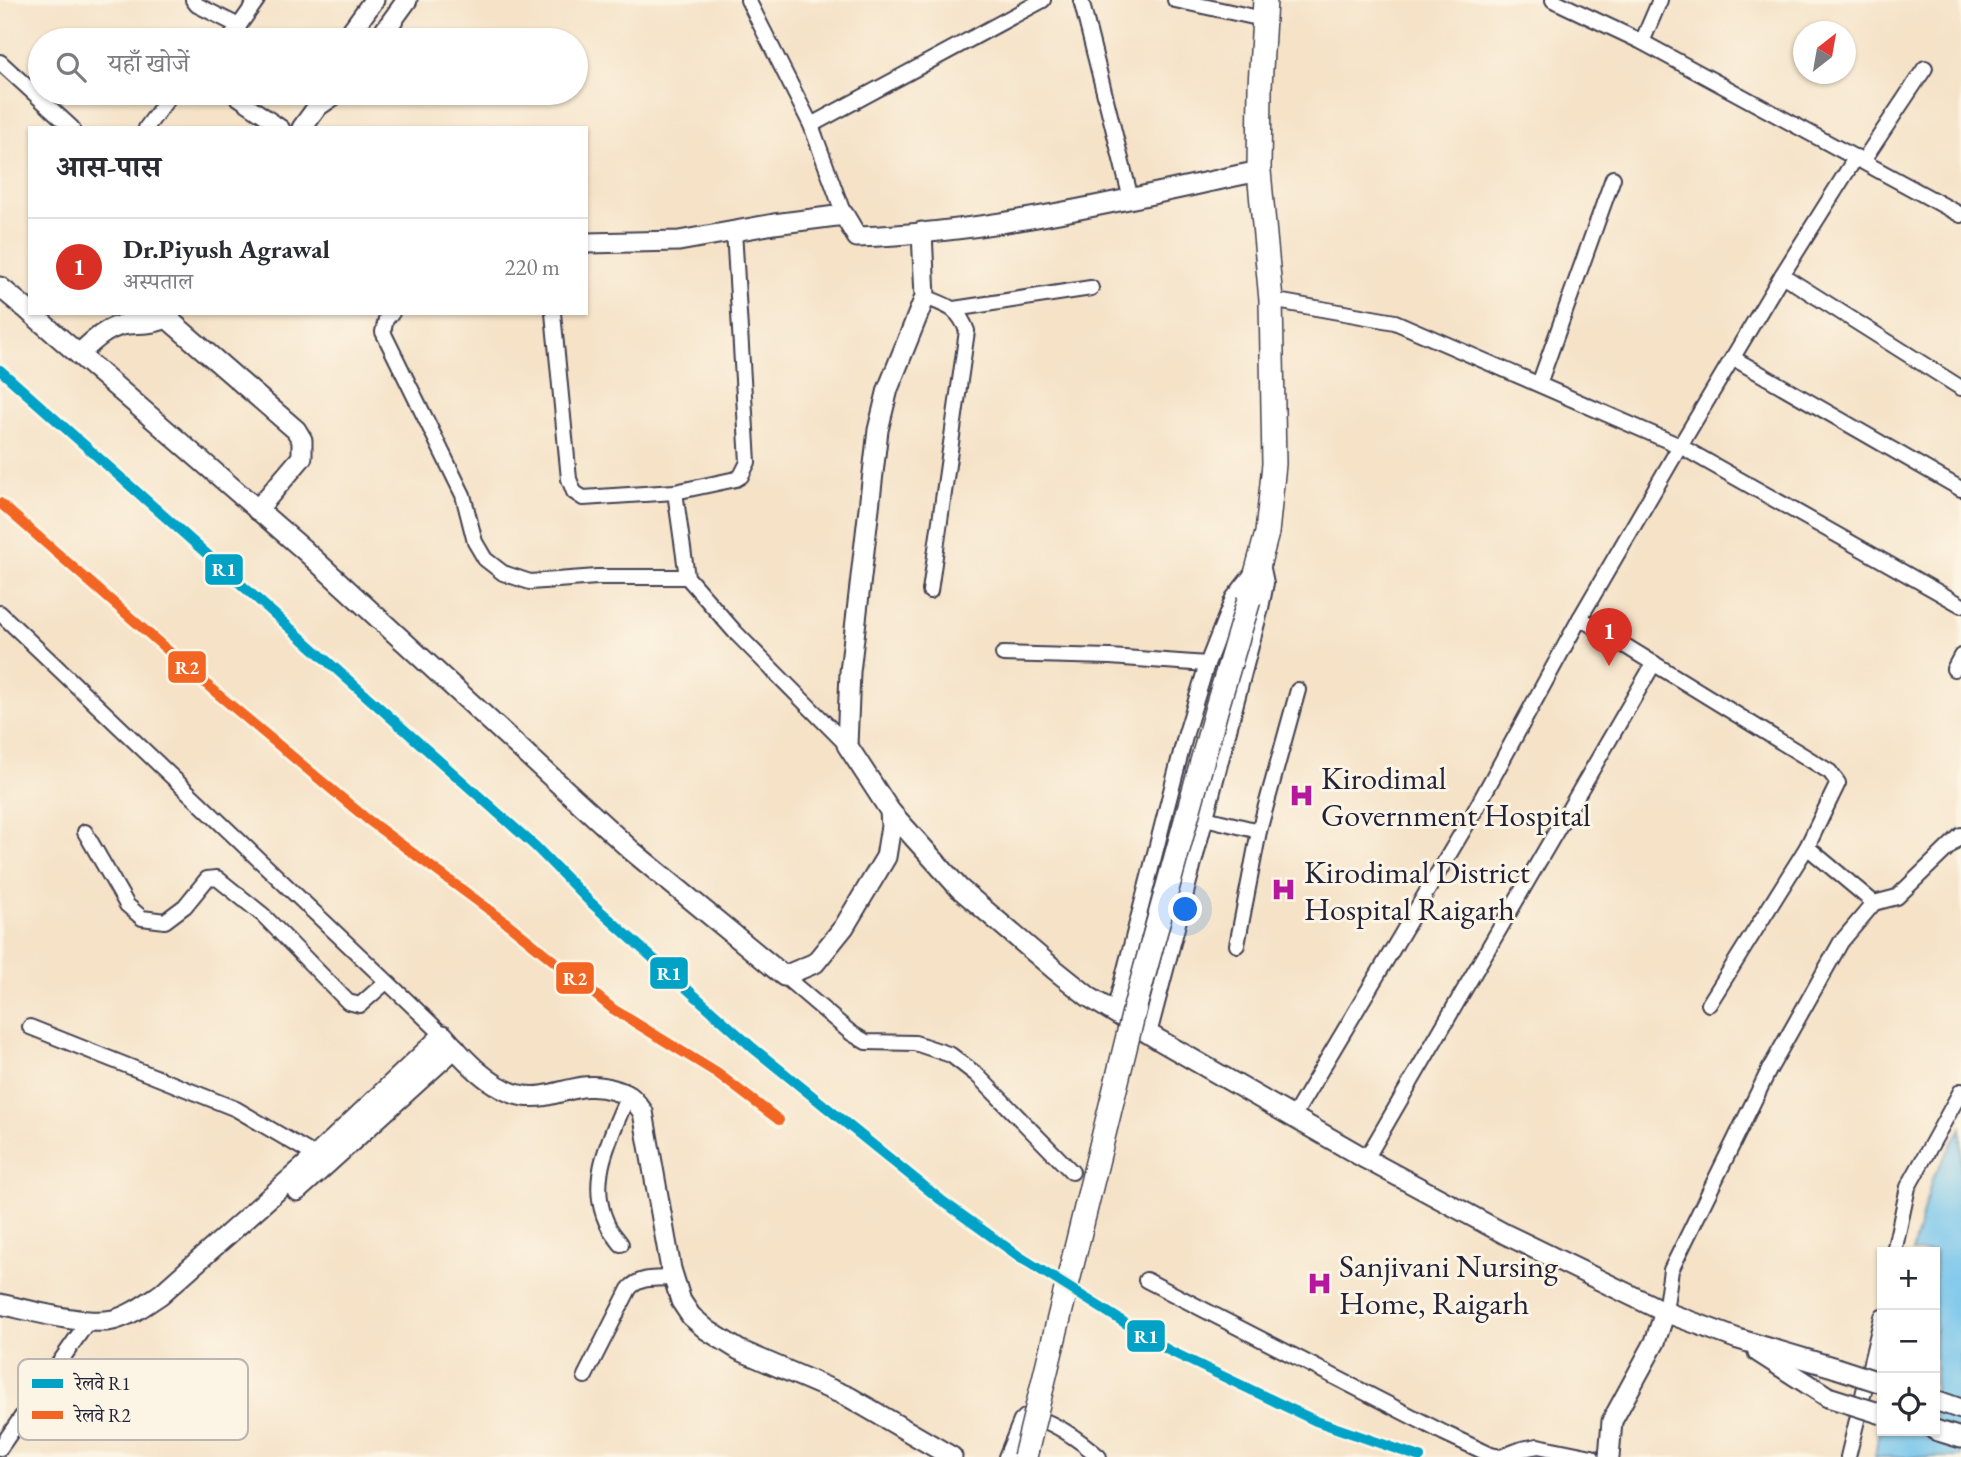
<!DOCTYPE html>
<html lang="hi">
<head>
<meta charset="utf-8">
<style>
	body { margin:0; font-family:"EB Garamond","Noto Serif Devanagari",serif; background:#f2f2f3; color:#2b2b33 }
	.controls { position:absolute; right:21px; bottom:21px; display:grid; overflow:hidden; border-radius:0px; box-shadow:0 2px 5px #0004 }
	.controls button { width:63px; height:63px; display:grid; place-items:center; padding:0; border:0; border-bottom:2px solid #e1e1e2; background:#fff; color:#2b2b33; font:35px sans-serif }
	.compass { position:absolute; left:1793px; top:21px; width:63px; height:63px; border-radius:50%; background:#fff; box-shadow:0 2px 5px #0004; rotate:31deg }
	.you { position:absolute; left:1186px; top:910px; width:24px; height:24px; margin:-18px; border:5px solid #fff; border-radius:50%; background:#1a73e8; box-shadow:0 0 0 10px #1a73e833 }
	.badge { display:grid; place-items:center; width:46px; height:46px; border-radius:50%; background:#d93025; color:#fff; font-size:23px; font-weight:700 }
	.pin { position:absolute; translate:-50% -58px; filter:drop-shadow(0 2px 4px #0008) }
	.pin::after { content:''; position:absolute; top:37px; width:24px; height:21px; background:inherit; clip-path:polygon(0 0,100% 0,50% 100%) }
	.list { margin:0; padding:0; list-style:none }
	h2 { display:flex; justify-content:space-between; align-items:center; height:91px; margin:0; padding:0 28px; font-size:30px }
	h2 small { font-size:23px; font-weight:400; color:#7c7c81 }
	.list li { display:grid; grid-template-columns:46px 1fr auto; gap:21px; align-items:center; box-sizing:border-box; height:98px; padding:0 28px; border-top:2px solid #e1e1e2 }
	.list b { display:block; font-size:26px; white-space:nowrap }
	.list p { margin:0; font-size:23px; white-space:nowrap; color:#7c7c81 }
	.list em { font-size:23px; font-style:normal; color:#7c7c81 }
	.icon { flex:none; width:38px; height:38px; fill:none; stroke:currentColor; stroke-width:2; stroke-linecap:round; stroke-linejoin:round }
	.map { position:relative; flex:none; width:1961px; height:1457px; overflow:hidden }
	.search { position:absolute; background:#fff; box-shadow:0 2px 5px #0004; left:28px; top:28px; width:560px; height:77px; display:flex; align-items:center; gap:18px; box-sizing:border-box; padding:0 24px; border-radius:38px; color:#7c7c81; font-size:26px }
	.panel { position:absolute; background:#fff; box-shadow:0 2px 5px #0004; left:28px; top:126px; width:560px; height:189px; border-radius:0px }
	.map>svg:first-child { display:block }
	.water { fill:#70c2ec; stroke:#497294; stroke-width:2 }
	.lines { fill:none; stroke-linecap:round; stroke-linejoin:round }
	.street-casing { stroke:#423f50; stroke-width:18 }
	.secondary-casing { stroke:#423f50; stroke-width:23 }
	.primary-casing { stroke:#423f50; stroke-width:26 }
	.street { stroke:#fff; stroke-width:14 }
	.secondary { stroke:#fff; stroke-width:19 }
	.primary { stroke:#fff; stroke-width:23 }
	.secondary-bridge-casing { stroke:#423f50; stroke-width:23; stroke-linecap:butt }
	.primary-bridge-casing { stroke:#423f50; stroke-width:26; stroke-linecap:butt }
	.secondary-bridge { stroke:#fff; stroke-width:19 }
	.primary-bridge { stroke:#fff; stroke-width:23 }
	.rail-1-casing { stroke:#fcf5e5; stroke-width:16 }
	.rail-2-casing { stroke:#fcf5e5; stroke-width:16 }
	.rail-1 { stroke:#02a2c7; stroke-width:10 }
	.rail-2 { stroke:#f26522; stroke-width:10 }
	.labels { text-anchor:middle; stroke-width:6; stroke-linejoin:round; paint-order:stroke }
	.poi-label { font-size:32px; fill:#22223b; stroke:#fcf5e5; text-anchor:start }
	.key { fill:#fcf5e5; stroke:#bbb6b2; stroke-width:2 }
	.key-label { font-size:19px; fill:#22223b }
	.line-badge { stroke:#fcf5e5; stroke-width:2.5 }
	.badge-label { font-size:19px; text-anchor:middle; font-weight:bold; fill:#fff }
</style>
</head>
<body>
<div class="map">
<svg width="1961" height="1457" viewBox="0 0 1961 1457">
	<rect width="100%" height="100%" fill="#fcf5e5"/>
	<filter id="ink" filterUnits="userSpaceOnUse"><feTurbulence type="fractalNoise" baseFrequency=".0143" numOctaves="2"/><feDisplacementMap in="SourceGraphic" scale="14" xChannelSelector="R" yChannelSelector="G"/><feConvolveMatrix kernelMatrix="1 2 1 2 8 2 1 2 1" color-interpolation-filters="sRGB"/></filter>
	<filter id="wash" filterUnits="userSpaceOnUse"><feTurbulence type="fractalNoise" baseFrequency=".00686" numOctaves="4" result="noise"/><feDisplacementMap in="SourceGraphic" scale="28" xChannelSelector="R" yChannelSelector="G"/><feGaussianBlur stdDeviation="1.57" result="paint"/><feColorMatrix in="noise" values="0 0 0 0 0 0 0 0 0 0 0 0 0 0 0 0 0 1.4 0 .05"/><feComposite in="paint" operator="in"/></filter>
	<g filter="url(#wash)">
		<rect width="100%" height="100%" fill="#f5e2c7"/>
		<!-- water -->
		<polygon class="water" points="1961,1128 1961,1457 1875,1457 1882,1408 1882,1431 1935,1431 1935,1252 1912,1252 1932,1179"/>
	</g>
	<g filter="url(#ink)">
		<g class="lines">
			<defs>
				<g id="street">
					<polyline points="193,0 197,5 239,26"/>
					<polyline points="748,0 811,125 844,215"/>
					<polyline points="1081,0 1131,199"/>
					<polyline points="1175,0 1263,19"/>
					<polyline points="1553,0 1642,42 1961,215"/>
					<polyline points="229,40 257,0"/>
					<polyline points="1642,42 1660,0"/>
					<polyline points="0,62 72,128"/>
					<polyline points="231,93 282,128"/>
					<polyline points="811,125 1043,0"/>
					<polyline points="146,128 172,93"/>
					<polyline points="1863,161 1925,68"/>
					<polyline points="1782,275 1961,388"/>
					<path d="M 925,297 C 947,306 958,307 967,331 L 930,591"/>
					<polyline points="1271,300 1395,322 1680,446 1961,605"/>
					<polyline points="954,309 1091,288"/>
					<polyline points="392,313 386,319 383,332 463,495 475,542 485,559 503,573 530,582 597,577 687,577"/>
					<polyline points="553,313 569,479 574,492 583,498 675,492 736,479 741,476 748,462 734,231"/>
					<polyline points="1733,358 1961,489"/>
					<polyline points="1539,384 1613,178"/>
					<polyline points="675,492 687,577 735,632 847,745"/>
					<polyline points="0,613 443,1035"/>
					<polyline points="1580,618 1830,772 1838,783 1807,847 1709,1004"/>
					<polyline points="1003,654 1110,657 1207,664 1233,598 1254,571"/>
					<polyline points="1954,669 1961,656"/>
					<polyline points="1205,818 1259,831"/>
					<polyline points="85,832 127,905 142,918 165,921 185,906 207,879 217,878 263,915 348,1002 360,1005 386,982"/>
					<polyline points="1807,847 1874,903"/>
					<polyline points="1237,945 1259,831 1298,690"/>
					<polyline points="784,976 851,1033 866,1042 915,1043 951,1055 977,1075 1072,1172"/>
					<polyline points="1114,1012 1186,733 1207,664"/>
					<polyline points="30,1027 236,1109 316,1156"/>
					<polyline points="1149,1034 1261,608 1266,583 1262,564"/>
					<polyline points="1293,1117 1473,814 1580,618 1680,446 1782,275 1856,157"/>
					<polyline points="1366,1159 1654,663"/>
					<path d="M 621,1244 C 616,1237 609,1230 606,1221 C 587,1178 612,1135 628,1095"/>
					<polyline points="1894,1252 1908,1187 1961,1091"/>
					<polyline points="1146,1280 1444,1433 1491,1455 1501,1457 1522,1449 1538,1446 1592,1457"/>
					<polyline points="1665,1312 1671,1270 1769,1070 1841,942 1874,903 1897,897 1961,835"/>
					<path d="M 585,1376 L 629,1289 C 640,1276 657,1279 673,1278"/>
					<polyline points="0,1448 89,1320"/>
					<path d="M 1006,1457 L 1021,1421 L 1025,1417 C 1048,1416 1082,1442 1099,1457"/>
					<polyline points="1848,1457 1882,1317"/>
				</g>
				<g id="secondary">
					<polyline points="345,40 374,0"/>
					<polyline points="378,40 407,0"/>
					<polyline points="302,128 318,106 337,93"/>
					<path d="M 586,243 L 679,241 L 774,224 L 844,215 L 857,237 C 992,233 1127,199 1259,171"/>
					<polyline points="0,287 30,312"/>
					<polyline points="31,313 303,549 632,851 784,976 815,963 844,927 886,857 891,826 890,811 847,745 850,672 878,430 888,389 925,297 922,232"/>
					<polyline points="167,318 296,430 302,440 302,457 257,510"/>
					<path d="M 80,353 C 92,342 105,329 122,325 C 138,322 160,326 171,313"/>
					<polyline points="890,811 959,888 1054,969 1089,997 1159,1040 1366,1159 1505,1234 1665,1312 1738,1339 1836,1368"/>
					<polyline points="297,1191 455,1048"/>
					<path d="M 0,1304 C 29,1310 85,1326 113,1320 C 130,1316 146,1304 161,1294 L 316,1156 L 443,1035 C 463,1058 492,1091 524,1096 C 558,1100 577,1078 614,1090 C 619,1092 625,1093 629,1096 C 635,1100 639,1107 643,1112 L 671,1269 L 681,1301 L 691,1316 L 707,1330 L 739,1350 L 849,1397 L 952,1457"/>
					<polyline points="1758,1352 1828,1397"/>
					<polyline points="1935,1400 1961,1409"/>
					<polyline points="1935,1430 1961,1438"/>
					<polyline points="1609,1457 1612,1421 1655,1342 1665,1312"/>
				</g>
				<polyline id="primary" points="1249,600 1267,533 1274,464 1271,300 1259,171 1260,86 1265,0"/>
			</defs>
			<!-- street casing -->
			<use href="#street" class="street-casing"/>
			<!-- secondary casing -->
			<use href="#secondary" class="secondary-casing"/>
			<!-- primary casing -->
			<use href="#primary" class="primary-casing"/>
			<!-- street -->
			<use href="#street" class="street"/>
			<!-- secondary -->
			<use href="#secondary" class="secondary"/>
			<!-- primary -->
			<use href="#primary" class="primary"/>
			<defs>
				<g id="secondary-bridge">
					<polyline points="1836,1368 1882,1383"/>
					<polyline points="1828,1397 1882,1414"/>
				</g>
				<polyline id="primary-bridge" points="1025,1457 1136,1003 1217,707 1249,600"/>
			</defs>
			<!-- secondary-bridge casing -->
			<use href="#secondary-bridge" class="secondary-bridge-casing"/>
			<!-- primary-bridge casing -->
			<use href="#primary-bridge" class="primary-bridge-casing"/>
			<!-- secondary-bridge -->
			<use href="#secondary-bridge" class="secondary-bridge"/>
			<!-- primary-bridge -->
			<use href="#primary-bridge" class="primary-bridge"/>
			<defs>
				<polyline id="rail-1" points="0,370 535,846 588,900 753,1048 941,1200 1020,1257 1168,1350 1316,1421 1420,1457"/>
				<polyline id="rail-2" points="0,503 214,691 367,819 503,920 613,1009 717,1073 779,1120"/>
			</defs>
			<!-- rail-1 casing -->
			<use href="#rail-1" class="rail-1-casing"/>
			<!-- rail-2 casing -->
			<use href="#rail-2" class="rail-2-casing"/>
			<!-- rail-1 -->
			<use href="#rail-1" class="rail-1"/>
			<!-- rail-2 -->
			<use href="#rail-2" class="rail-2"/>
		</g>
	</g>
	<!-- icons -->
	<defs>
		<symbol id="hospital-bare" viewBox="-9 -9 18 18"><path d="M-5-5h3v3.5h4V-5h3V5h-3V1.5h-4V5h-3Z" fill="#b5179e" stroke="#fcf5e5" stroke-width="2.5" paint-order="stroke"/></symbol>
	</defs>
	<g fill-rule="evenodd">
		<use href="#hospital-bare" x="1284" y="778" width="35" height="35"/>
		<use href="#hospital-bare" x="1266" y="872" width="35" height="35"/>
		<use href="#hospital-bare" x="1302" y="1266" width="35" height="35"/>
	</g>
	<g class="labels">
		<!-- poi labels -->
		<g class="poi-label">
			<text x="1321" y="789">Kirodimal<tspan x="1321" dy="37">Government Hospital</tspan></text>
			<text x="1304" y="883">Kirodimal District<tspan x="1304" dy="37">Hospital Raigarh</tspan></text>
			<text x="1339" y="1277">Sanjivani Nursing<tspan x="1339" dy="37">Home, Raigarh</tspan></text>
		</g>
	</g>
	<!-- legend -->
	<rect x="18" y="1359" width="230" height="81" rx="10" class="key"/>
	<rect x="32" y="1379" width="31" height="9" fill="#02a2c7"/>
	<rect x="32" y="1411" width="31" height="8" fill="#f26522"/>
	<g class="key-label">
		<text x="75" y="1390">रेलवे R1</text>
		<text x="75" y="1422">रेलवे R2</text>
	</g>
	<g class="line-badge">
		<rect x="204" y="553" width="40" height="33" rx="7" fill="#02a2c7"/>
		<rect x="167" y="650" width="40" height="34" rx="7" fill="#f26522"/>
		<rect x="649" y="956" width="40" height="34" rx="7" fill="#02a2c7"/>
		<rect x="555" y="961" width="40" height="34" rx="7" fill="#f26522"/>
		<rect x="1126" y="1319" width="40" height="34" rx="7" fill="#02a2c7"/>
	</g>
	<g class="badge-label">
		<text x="224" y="576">R1</text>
		<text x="187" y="674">R2</text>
		<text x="669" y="980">R1</text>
		<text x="575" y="985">R2</text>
		<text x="1146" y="1343">R1</text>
	</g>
</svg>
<div class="controls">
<button>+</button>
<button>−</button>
<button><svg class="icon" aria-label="locate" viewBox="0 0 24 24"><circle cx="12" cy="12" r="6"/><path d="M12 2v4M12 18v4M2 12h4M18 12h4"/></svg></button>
</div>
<svg class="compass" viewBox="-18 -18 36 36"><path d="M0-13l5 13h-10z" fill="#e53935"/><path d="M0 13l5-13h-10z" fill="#7c7c81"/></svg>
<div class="you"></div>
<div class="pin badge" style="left:1609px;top:666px">1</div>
<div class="search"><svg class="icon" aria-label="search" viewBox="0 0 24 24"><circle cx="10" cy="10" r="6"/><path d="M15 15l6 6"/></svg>यहाँ खोजें</div>
<section class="panel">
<h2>आस-पास<small></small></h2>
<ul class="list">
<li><span class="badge">1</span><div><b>Dr.Piyush Agrawal</b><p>अस्पताल</p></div><em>220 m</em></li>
</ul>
</section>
</div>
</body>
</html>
